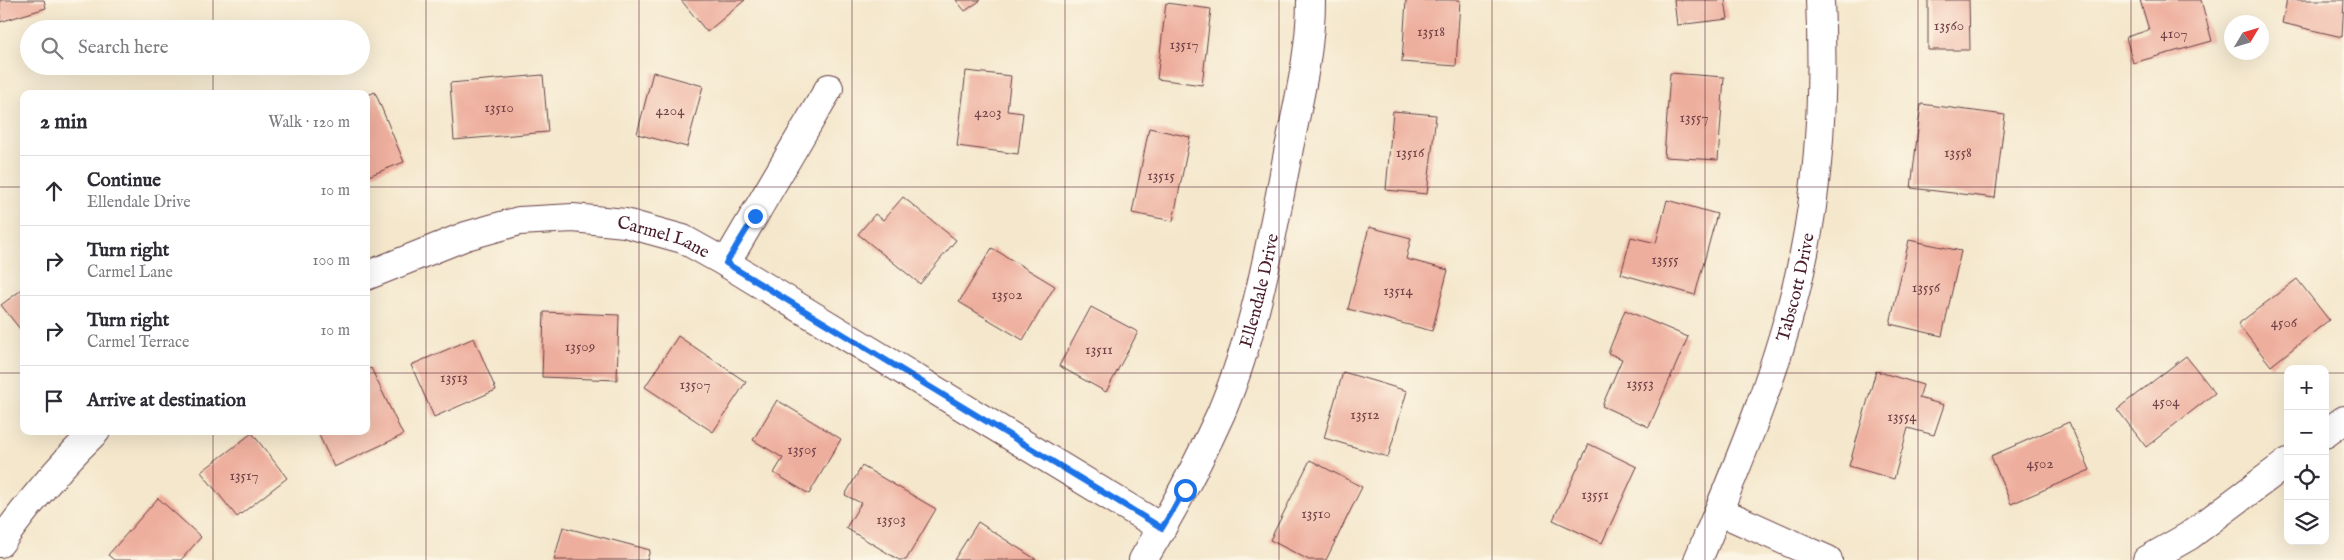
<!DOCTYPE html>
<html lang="en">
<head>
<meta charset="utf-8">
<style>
	body { margin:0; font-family:"IM FELL English",serif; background:#f2f2f3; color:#2b2b33 }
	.controls { position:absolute; right:15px; bottom:15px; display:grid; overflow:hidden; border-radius:10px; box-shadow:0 5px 20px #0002 }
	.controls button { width:45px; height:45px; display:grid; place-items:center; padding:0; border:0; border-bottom:1px solid #e1e1e2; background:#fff; color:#2b2b33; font:25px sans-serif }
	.compass { position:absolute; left:2224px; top:15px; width:45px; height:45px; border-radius:50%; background:#fff; box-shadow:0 5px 20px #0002; rotate:52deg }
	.stop { position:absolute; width:15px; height:15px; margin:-11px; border:4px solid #1a73e8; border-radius:50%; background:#fff }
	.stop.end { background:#1a73e8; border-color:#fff; box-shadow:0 1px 5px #0008 }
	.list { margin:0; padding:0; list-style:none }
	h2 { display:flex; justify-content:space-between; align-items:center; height:65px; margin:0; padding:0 20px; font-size:21px }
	h2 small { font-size:16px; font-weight:400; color:#7c7c81 }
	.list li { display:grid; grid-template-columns:32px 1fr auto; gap:15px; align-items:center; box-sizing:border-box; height:70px; padding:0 20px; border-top:1px solid #e1e1e2 }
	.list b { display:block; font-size:19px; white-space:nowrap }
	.list p { margin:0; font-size:16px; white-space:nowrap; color:#7c7c81 }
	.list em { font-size:16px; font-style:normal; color:#7c7c81 }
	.icon { flex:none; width:28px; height:28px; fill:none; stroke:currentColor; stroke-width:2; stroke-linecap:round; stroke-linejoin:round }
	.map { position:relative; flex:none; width:2344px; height:560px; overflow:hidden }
	.search { position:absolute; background:#fff; box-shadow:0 5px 20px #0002; left:20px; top:20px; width:350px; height:55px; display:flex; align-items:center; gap:12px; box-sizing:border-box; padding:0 18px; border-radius:28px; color:#7c7c81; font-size:19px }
	.panel { position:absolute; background:#fff; box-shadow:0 5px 20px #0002; left:20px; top:90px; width:350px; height:345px; border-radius:10px }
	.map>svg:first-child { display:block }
	.building { fill:#eeae9d }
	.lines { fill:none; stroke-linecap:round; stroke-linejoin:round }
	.street-casing { stroke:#643d43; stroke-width:30 }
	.street { stroke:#fff; stroke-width:28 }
	.route { stroke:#1a73e8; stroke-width:6 }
	.grid { fill:none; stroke:#4a1f2b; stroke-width:1; stroke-opacity:0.55 }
	.labels { text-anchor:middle; stroke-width:4; stroke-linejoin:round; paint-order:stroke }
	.number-label { font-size:15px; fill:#734348 }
	.street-label { font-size:18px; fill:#4a1f2b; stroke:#fcf5e5 }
</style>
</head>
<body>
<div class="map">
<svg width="2344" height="560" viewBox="0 0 2344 560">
	<rect width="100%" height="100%" fill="#fcf5e5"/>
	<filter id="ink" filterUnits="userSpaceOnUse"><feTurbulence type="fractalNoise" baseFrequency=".02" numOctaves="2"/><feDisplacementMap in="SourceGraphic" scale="10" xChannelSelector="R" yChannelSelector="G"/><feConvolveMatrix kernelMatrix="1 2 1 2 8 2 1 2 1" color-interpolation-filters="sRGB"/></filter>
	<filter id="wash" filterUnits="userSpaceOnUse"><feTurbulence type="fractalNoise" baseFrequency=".0096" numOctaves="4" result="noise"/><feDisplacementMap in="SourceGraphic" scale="20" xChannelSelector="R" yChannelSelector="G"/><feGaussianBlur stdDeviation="1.12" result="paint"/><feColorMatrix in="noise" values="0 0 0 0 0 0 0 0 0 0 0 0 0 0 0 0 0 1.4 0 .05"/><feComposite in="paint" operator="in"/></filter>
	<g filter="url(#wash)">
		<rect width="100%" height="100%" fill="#f4e7cc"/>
		<g id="blocks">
			<!-- building -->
			<g class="building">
				<polygon points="0,0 44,0 46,8 0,22"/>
				<polygon points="681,0 745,0 707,32"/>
				<polygon points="956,0 981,0 965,11"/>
				<polygon points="1406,0 1460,0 1456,66 1402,62"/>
				<polygon points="1674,0 1725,0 1728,19 1677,25"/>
				<polygon points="1928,0 1969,0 1970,50 1928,50"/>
				<polygon points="2140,0 2201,0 2212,41 2133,63 2126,37 2149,30"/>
				<polygon points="2287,0 2344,0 2342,37 2282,23"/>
				<polygon points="1166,3 1211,9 1202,85 1157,79"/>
				<polygon points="966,71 1011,76 1007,111 1023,113 1018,154 957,146"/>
				<polygon points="653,72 703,86 687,147 637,134"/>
				<polygon points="1670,73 1724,77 1718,160 1664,157"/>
				<polygon points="543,75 548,132 454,140 450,83"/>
				<polygon points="375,92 404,162 366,177 366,96"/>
				<polygon points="1921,104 2005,115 1995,198 1911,188"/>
				<polygon points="1393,111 1436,115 1427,194 1386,190"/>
				<polygon points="1149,128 1190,137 1173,221 1132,213"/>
				<polygon points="903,197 956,240 920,284 858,234 875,214 883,220"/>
				<polygon points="1667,200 1717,214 1695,295 1621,274 1631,237 1656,243"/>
				<polygon points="1369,227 1411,238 1406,259 1448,270 1432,331 1348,309"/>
				<polygon points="1909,240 1961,251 1942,336 1890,324"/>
				<polygon points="992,248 1055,286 1023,340 959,302"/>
				<polygon points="2297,279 2329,320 2271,366 2238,324"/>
				<polygon points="24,288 24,334 1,305"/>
				<polygon points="1091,307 1138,332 1106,392 1059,366"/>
				<polygon points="1625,310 1688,337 1649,427 1602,406 1622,359 1608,353"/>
				<polygon points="544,312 619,315 617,380 542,377"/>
				<polygon points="678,336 746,382 713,432 645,387"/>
				<polygon points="474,338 496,390 434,417 411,365"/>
				<polygon points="2186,356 2215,393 2146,447 2117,409"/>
				<polygon points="371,368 403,435 334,467 317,431 366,431 366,370"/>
				<polygon points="1876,371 1923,385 1919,398 1944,405 1934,435 1908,428 1894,479 1849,466"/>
				<polygon points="1343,372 1407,391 1388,457 1324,438"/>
				<polygon points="777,400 841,439 809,494 774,473 783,458 753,440"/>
				<polygon points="2069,422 2090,470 2011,504 1991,456"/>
				<polygon points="252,433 287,478 237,517 201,472"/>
				<polygon points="1589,444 1637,467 1602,543 1553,520"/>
				<polygon points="1310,460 1362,487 1326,560 1309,560 1270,540"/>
				<polygon points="862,466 936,509 906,560 899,560 846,528 861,503 845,495"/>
				<polygon points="158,498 201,537 181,560 114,560 108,555"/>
				<polygon points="978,522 1037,560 954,560"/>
				<polygon points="563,527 650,550 647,560 554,560"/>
			</g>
		</g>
	</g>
	<g filter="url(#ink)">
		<use href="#blocks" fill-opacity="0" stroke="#643d43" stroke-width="1"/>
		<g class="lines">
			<defs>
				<g id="street">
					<polyline points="726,263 829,88"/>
					<path id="s1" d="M 366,276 L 466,236 L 519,221 L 573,218 L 625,223 L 683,239 L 726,263 L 1162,528"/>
					<polyline points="2325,434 2344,420"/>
					<polyline points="1719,511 1828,560"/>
					<path d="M 0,543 C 29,503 60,465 96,431"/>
					<path id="s2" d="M 1143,560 C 1172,512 1198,464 1221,413 C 1256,331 1271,240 1288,153 C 1298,103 1311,52 1311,0"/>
					<path id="s3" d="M 1698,560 C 1740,460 1783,359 1804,253 C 1821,169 1824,85 1820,0"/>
					<polyline points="2147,560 2189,536 2288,462"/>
				</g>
			</defs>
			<!-- street casing -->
			<use href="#street" class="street-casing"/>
			<!-- street -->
			<use href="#street" class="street"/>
		</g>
	</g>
	<g class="lines" filter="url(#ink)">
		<!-- route -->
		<polyline class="route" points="755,216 726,263 1162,528 1185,490"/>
	</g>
	<!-- grid -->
	<path class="grid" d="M 213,0 L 213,29M 426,0 L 426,560M 639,0 L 639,560M 852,0 L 852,560M 1065,0 L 1065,560M 1279,0 L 1279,560M 1492,0 L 1492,560M 1705,0 L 1705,560M 1918,0 L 1918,560M 2131,0 L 2131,560M 213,66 L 213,94M 0,187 L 24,187M 366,187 L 2344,187M 0,373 L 24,373M 366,373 L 2288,373M 2325,373 L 2344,373M 213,431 L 213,560"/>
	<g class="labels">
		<!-- number labels -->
		<g class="number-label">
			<text x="1949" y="30">13560</text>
			<text x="1431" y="36">13518</text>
			<text x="2174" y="38">4107</text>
			<text x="1184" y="49">13517</text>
			<text x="499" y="112">13510</text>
			<text x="670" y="115">4204</text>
			<text x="988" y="117">4203</text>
			<text x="1694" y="122">13557</text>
			<text x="1410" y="157">13516</text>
			<text x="1958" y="157">13558</text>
			<text x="1161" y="180">13515</text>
			<text x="1665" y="264">13555</text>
			<text x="1926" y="292">13556</text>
			<text x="1398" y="295">13514</text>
			<text x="1007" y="299">13502</text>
			<text x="2284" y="327">4506</text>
			<text x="580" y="351">13509</text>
			<text x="1099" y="354">13511</text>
			<text x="454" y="382">13513</text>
			<text x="1640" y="388">13553</text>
			<text x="695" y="389">13507</text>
			<text x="2166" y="406">4504</text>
			<text x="1365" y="419">13512</text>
			<text x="1902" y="421">13554</text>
			<text x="802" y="454">13505</text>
			<text x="2040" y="468">4502</text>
			<text x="244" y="480">13517</text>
			<text x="1595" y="499">13551</text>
			<text x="1316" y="518">13510</text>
			<text x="891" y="524">13503</text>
		</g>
		<!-- street labels -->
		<g class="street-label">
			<text dy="6" stroke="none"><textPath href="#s1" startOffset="310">Carmel Lane</textPath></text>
			<text dy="6" stroke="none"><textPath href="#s3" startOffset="290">Tabscott Drive</textPath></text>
			<text dy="6" stroke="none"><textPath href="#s2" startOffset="295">Ellendale Drive</textPath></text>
		</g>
	</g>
</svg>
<div class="controls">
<button>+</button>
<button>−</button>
<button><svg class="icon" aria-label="locate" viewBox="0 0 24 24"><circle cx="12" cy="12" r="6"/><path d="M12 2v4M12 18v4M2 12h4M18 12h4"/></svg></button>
<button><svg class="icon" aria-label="layers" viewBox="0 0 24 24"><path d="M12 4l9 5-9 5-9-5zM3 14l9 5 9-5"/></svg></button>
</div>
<svg class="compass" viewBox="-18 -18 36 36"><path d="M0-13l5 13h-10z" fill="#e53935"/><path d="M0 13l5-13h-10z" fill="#7c7c81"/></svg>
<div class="stop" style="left:1185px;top:490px"></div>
<div class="stop end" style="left:755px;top:216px"></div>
<div class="search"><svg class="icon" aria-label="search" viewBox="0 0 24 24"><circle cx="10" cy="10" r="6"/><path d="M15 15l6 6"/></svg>Search here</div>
<section class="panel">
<h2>2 min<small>Walk · 120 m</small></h2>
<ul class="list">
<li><svg class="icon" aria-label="ahead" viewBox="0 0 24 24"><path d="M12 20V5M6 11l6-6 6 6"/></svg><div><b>Continue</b><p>Ellendale Drive</p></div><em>10 m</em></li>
<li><svg class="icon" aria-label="right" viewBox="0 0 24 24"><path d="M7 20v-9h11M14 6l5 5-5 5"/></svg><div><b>Turn right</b><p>Carmel Lane</p></div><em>100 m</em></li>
<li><svg class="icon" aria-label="right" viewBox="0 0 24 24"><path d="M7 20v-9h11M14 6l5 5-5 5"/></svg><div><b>Turn right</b><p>Carmel Terrace</p></div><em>10 m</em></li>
<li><svg class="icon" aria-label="arrive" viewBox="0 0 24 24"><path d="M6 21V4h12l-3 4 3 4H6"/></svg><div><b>Arrive at destination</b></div></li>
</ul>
</section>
</div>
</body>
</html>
